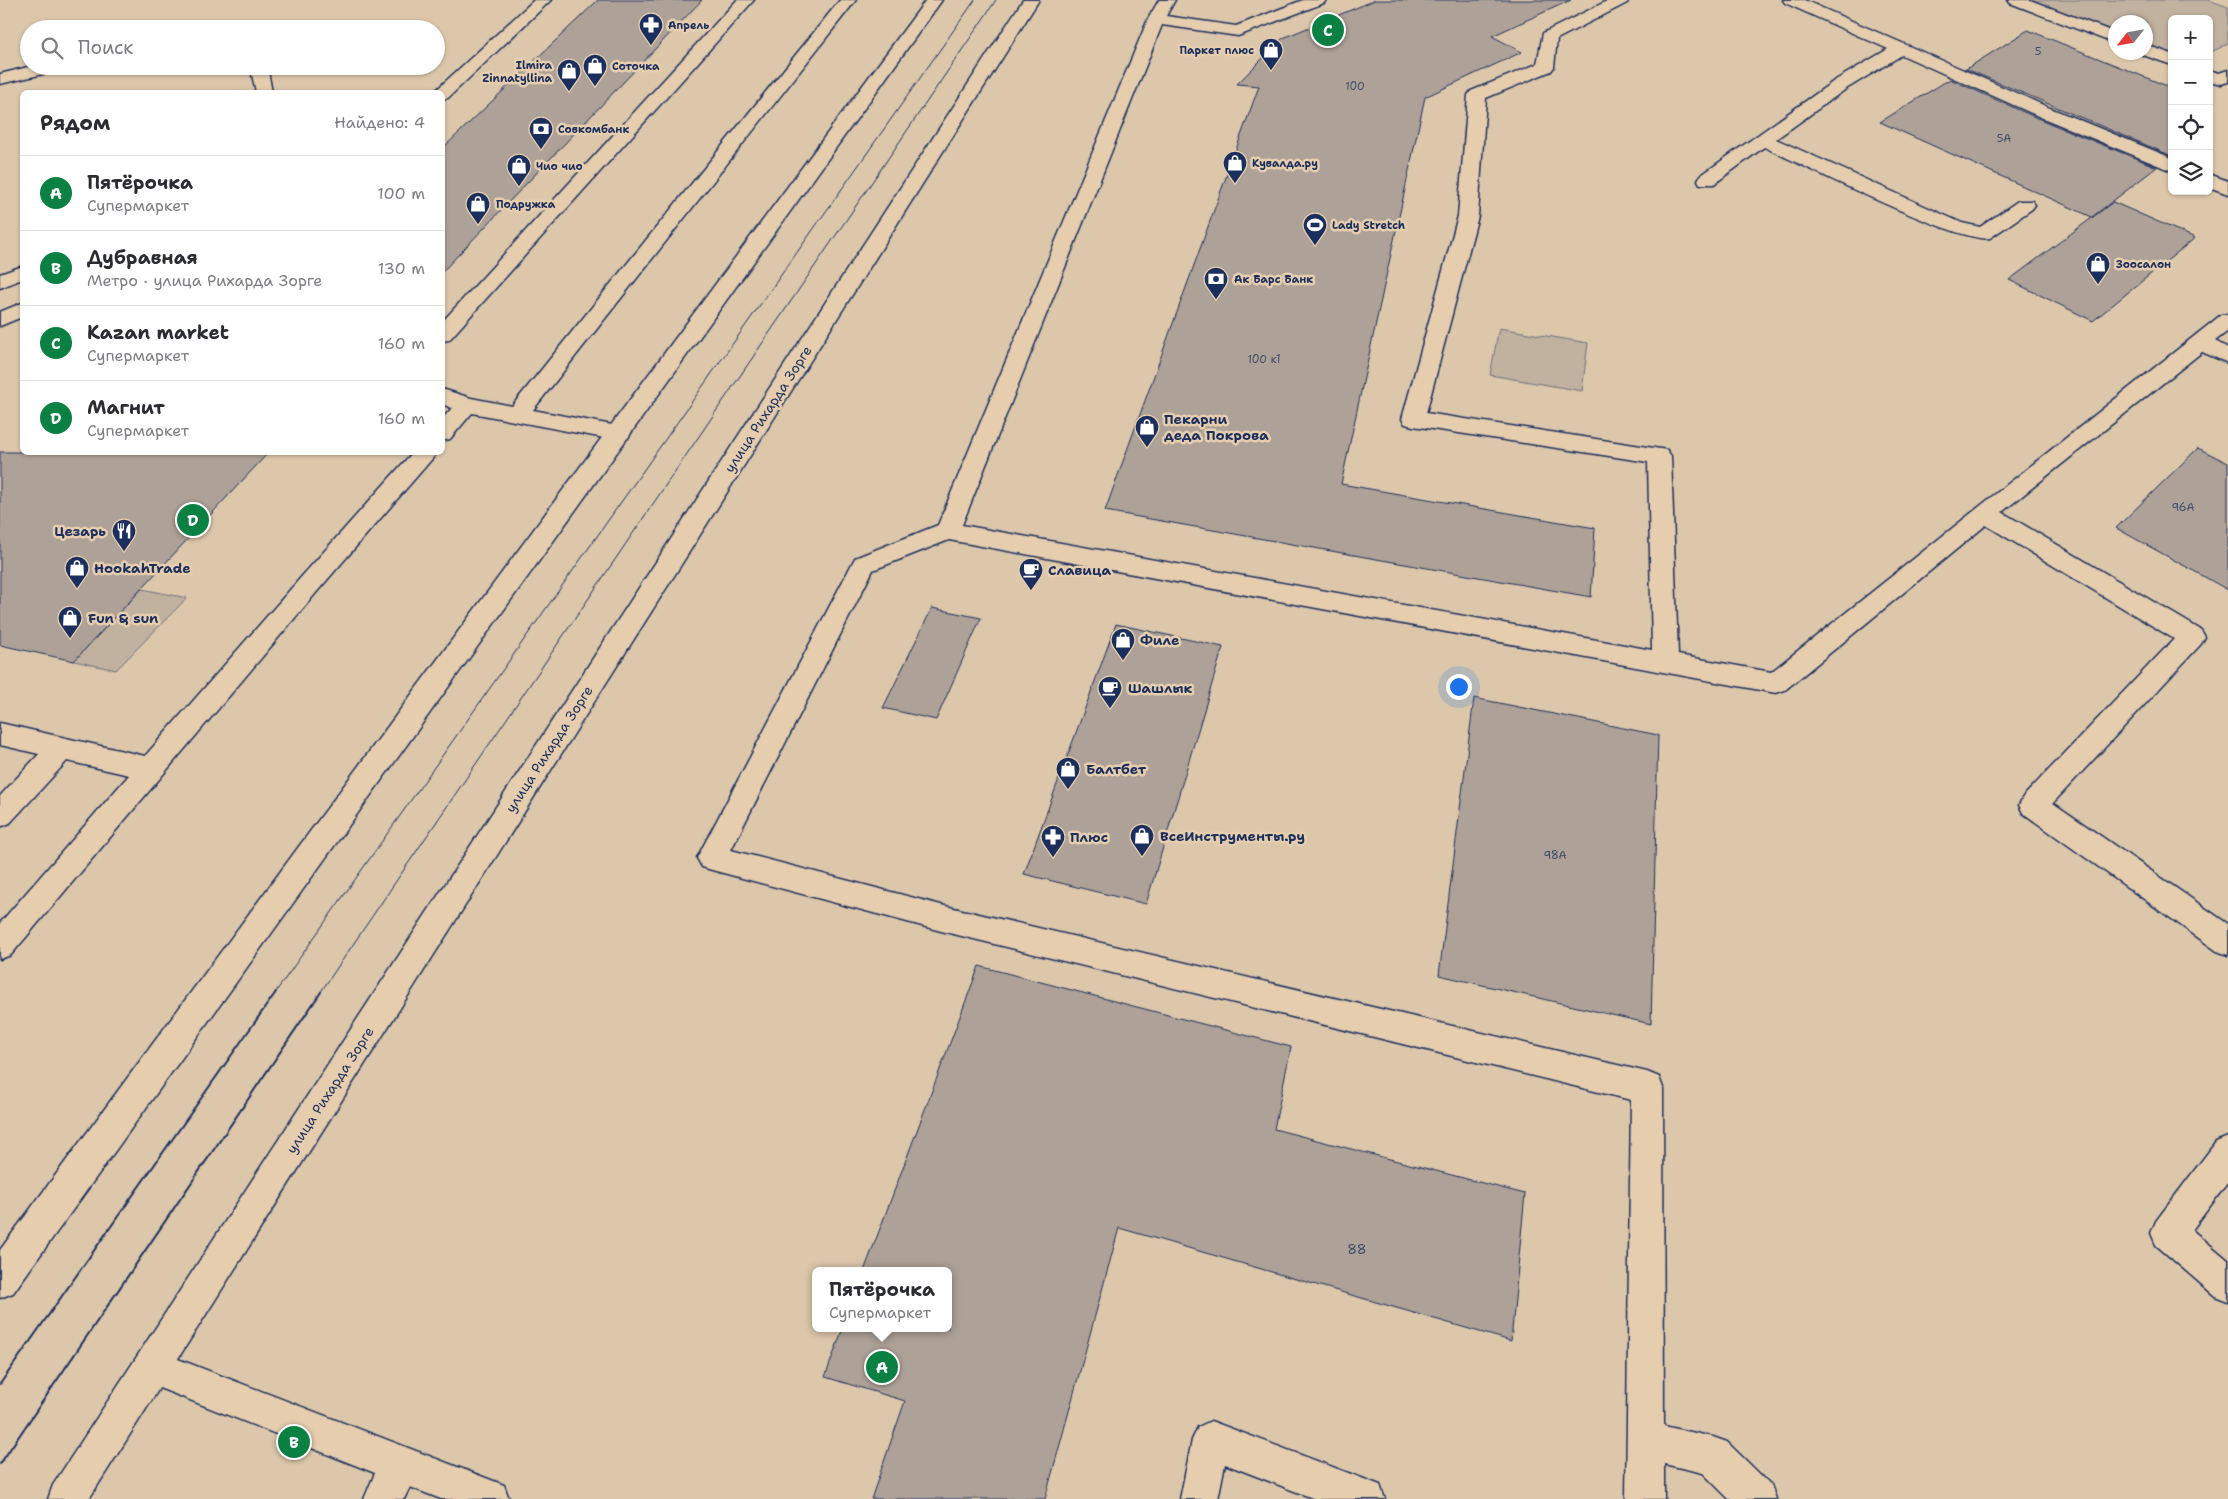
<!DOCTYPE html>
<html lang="ru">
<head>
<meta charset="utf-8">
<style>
	body { margin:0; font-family:"Shantell Sans",sans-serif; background:#f7f7f7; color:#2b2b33 }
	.controls { position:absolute; right:15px; top:15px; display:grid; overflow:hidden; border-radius:8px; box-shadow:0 1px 4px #0004 }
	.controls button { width:45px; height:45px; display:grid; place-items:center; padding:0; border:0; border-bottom:1px solid #e1e1e2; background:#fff; color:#2b2b33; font:25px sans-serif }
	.compass { position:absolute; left:2108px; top:15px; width:45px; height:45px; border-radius:50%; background:#fff; box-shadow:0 1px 4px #0004; rotate:239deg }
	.you { position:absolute; left:1458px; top:686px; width:18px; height:18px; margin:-12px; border:4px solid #fff; border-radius:50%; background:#1a73e8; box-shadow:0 0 0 8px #1a73e833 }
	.badge { display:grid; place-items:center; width:32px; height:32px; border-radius:50%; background:#0b8043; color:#fff; font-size:16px; font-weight:700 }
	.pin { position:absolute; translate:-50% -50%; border:2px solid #fff; box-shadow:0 1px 5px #0006 }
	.popup { position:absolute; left:812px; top:1267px; width:140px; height:65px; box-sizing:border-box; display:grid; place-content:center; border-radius:8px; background:#fff; filter:drop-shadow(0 1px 4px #0005); font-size:16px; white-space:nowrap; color:#7c7c81 }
	.popup b { font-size:19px; color:#2b2b33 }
	.popup::after { content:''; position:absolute; left:50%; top:100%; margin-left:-10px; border:10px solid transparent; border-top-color:#fff }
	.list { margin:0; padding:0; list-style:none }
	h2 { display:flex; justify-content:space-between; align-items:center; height:65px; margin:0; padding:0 20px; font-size:21px }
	h2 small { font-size:16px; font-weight:400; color:#7c7c81 }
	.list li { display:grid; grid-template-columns:32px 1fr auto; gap:15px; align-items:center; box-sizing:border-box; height:75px; padding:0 20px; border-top:1px solid #e1e1e2 }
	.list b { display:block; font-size:19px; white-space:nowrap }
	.list p { margin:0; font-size:16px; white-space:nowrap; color:#7c7c81 }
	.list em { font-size:16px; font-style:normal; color:#7c7c81 }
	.icon { flex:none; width:28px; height:28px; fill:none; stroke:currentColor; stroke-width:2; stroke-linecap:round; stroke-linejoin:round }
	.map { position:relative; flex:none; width:2228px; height:1499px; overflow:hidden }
	.search { position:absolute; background:#fff; box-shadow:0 1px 4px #0004; left:20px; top:20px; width:425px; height:55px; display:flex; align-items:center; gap:12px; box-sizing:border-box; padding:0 18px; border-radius:28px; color:#7c7c81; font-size:19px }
	.panel { position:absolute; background:#fff; box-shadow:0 1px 4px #0004; left:20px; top:90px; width:425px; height:365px; border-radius:8px }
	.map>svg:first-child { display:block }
	.green { fill:#c1b19f; stroke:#6e707e }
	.building { fill:#aea197; stroke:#1b2f5e }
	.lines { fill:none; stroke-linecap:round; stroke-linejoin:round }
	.lane-casing { stroke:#1b2f5e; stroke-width:3 }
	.secondary-casing { stroke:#1b2f5e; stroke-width:3 }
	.lane { fill:#e5cdae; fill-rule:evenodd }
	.secondary { fill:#e5cdae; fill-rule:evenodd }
	.tram-far1 { stroke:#1b2f5e; stroke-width:1 }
	.tram { stroke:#1b2f5e; stroke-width:2 }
	.labels { text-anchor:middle; stroke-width:5; stroke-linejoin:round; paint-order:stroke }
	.far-poi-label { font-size:11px; font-weight:bold; fill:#1b2f5e; stroke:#e5cdae; text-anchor:start }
	.number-label { font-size:11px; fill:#404c6c }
	.street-label { font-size:14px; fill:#1b2f5e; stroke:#e5cdae }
	.poi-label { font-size:14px; font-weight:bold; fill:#1b2f5e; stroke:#e5cdae; text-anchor:start }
	.near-number-label { font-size:14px; fill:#404c6c }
</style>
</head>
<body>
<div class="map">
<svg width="2228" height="1499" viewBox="0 0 2228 1499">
	<rect width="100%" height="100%" fill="#ddc7ab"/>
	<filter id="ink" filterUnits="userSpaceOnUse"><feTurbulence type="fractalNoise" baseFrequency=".02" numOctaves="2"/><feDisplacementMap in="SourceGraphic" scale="10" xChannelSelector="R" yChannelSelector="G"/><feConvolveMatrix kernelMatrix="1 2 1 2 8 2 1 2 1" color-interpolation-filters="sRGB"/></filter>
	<g filter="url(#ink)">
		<!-- green -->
		<g class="green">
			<polygon points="2027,0 2209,0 2228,7 2228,44 2209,53 2209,19 2172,19 2172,54 2146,44 2146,22 2116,22 2115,33"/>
			<polygon points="1499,328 1588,343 1582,391 1490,375"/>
			<polygon points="142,589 187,598 116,670 74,661"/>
		</g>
		<!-- building -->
		<g class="building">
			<polygon points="598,0 702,0 442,272 442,149"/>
			<polygon points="1375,0 1571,0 1492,36 1522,52 1425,97 1341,484 1595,528 1591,597 1105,511 1259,86 1237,84 1283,38"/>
			<polygon points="2028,30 2172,88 2172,156 1966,69"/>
			<polygon points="1950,79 2037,118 2157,167 2092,217 1880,122"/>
			<polygon points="2113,202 2195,238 2093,321 2009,280"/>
			<polygon points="2198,448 2228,463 2228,590 2116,528"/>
			<polygon points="0,452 269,452 74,661 0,645"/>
			<polygon points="932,608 981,618 936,720 883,708"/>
			<polygon points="1116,624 1223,647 1146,904 1024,874"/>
			<polygon points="1474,698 1658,735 1651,1024 1439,975"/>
			<polygon points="979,966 1291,1047 1274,1129 1525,1194 1511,1341 1119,1228 1045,1499 871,1499 905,1401 825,1377 843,1328 948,1328 948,1271 864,1271"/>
		</g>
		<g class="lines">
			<defs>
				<g id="lane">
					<polygon points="534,0 551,0 448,98 442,99 442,92 434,92"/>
					<polygon points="737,0 754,0 449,340 442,341 442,322"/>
					<polygon points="840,0 856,0 533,410 628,428 631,433 628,438 620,441 472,413 450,439 442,441 442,419 452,408 442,404 442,389 471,398 512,406"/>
					<polygon points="1159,0 1175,0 1166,16 1236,26 1303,0 1326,0 1324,3 1238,36 1162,25 962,525 1652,650 1648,462 1413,426 1405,424 1402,419 1458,216 1468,95 1471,91 1537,64 1543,33 1609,0 1629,0 1627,3 1557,39 1554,67 1551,71 1486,98 1478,216 1426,413 1667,450 1671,456 1678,655 1771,672 2221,315 2228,314 2228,331 2215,341 2228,348 2228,363 2202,352 2002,512 2201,630 2205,637 2201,644 2053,803 2228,924 2228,955 2217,951 2023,813 2019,805 2023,797 2174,639 1986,525 1785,690 1776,693 949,540 873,570 731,850 941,905 1647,1072 1659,1077 1663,1088 1664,1426 1713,1437 1727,1442 1771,1485 1776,1499 1729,1499 1703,1473 1664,1464 1664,1499 1626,1499 1631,1100 941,931 712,870 702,867 697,858 855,558 938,525 1148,19"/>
					<path d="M 1783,0 L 1804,0 L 2050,108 L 2172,158 L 2172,171 L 2038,116 L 1902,55 L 1846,89 L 1776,139 L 1962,223 L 1980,227 L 2018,201 L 2032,201 L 2035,205 L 2032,209 L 1990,238 C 1961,245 1801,164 1764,147 L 1714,184 L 1700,184 L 1698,180 L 1700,176 L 1834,81 L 1888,49 L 1785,3 Z"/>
					<polygon points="2008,0 2030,0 2116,33 2116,44 2010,3"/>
					<polygon points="238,20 244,22 248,29 214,29 216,25"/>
					<polygon points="2146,45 2172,54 2172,65 2140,54 2146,52"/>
					<polygon points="32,66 63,66 61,70 0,84 0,74"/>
					<polygon points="250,66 267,66 272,92 256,92"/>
					<polygon points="2209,70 2219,73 2228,70 2228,82 2221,84 2209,81"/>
					<polygon points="2209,174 2228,181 2228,194 2209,187"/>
					<polygon points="20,267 22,268 22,279 0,288 0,274"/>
					<polygon points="22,303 22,317 0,326 0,312"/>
					<polygon points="413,452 438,452 321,587 11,955 0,959 0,923 129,775 67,761 10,823 0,827 0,796 39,754 0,745 0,723 145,756 303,575"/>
					<polygon points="2228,1137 2228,1182 2192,1230 2228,1260 2228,1301 2215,1296 2156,1245 2151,1233 2156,1221 2216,1142"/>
					<polygon points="152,1349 504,1485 509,1499 441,1499 410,1487 404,1499 364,1499 375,1473 139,1380 134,1367 139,1354"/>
					<polygon points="1211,1421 1380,1485 1385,1499 1315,1499 1225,1464 1218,1499 1180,1499 1192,1440 1198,1427"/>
				</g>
				<g id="secondary">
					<polygon points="926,0 942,0 13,1293 0,1298 0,1250"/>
					<polygon points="1023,0 1039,0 89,1499 48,1499 53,1485"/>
				</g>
			</defs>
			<!-- lane casing -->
			<use href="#lane" class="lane-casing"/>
			<!-- secondary casing -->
			<use href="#secondary" class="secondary-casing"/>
			<!-- lane -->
			<use href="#lane" class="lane"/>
			<!-- secondary -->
			<use href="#secondary" class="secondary"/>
			<!-- tram-far1 -->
			<g class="tram-far1">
				<polyline points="275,993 975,0"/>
				<polyline points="320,993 996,0"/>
			</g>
			<!-- tram -->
			<g class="tram">
				<polyline points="0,1384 276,992"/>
				<polyline points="0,1464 321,992"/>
			</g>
		</g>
	</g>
	<!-- icons -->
	<defs>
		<symbol id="pharmacy-pin" viewBox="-11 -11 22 30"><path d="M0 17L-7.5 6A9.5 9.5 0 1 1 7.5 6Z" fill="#1b2f5e" stroke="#e5cdae"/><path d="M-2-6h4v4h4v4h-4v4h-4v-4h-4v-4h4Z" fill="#fff"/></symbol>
		<symbol id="shop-pin" viewBox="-11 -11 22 30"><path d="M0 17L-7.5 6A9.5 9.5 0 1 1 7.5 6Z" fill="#1b2f5e" stroke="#e5cdae"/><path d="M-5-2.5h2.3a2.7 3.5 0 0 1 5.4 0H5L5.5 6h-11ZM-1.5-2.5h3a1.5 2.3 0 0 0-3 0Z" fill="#fff"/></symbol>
		<symbol id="bank-pin" viewBox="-11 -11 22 30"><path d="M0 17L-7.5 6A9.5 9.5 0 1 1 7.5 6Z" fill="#1b2f5e" stroke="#e5cdae"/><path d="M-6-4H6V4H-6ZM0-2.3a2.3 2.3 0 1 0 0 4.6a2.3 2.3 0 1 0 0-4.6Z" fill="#fff"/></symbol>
		<symbol id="stadium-pin" viewBox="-11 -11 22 30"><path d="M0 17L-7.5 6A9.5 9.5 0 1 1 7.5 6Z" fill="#1b2f5e" stroke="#e5cdae"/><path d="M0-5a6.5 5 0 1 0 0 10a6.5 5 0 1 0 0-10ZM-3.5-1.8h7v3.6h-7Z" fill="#fff"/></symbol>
		<symbol id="restaurant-pin" viewBox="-11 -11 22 30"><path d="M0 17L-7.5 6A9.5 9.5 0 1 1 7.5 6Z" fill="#1b2f5e" stroke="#e5cdae"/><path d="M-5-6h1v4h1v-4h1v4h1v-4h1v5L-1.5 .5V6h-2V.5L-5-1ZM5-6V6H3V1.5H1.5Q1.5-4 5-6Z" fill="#fff"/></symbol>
		<symbol id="cafe-pin" viewBox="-11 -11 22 30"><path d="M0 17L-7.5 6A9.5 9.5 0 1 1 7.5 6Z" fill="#1b2f5e" stroke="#e5cdae"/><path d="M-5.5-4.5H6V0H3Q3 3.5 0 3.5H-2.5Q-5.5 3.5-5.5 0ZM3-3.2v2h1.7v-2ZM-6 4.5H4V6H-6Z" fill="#fff"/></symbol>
	</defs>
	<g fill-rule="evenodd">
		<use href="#pharmacy-pin" x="637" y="11" width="28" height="38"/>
		<use href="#shop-pin" x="1257" y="36" width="28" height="38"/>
		<use href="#shop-pin" x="581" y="52" width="28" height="38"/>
		<use href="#shop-pin" x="555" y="57" width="28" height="38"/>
		<use href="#bank-pin" x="527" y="115" width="28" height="38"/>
		<use href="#shop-pin" x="1221" y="149" width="28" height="38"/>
		<use href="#shop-pin" x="505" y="152" width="28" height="38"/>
		<use href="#shop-pin" x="464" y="190" width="28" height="38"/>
		<use href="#stadium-pin" x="1301" y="211" width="28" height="38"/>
		<use href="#shop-pin" x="2084" y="250" width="28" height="38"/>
		<use href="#bank-pin" x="1202" y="265" width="28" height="38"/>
		<use href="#shop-pin" x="1133" y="413" width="28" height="38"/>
		<use href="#restaurant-pin" x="110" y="517" width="28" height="38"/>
		<use href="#shop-pin" x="63" y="554" width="28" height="38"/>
		<use href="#cafe-pin" x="1017" y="556" width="28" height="38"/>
		<use href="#shop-pin" x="56" y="604" width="28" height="38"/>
		<use href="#shop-pin" x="1109" y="626" width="28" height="38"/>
		<use href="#cafe-pin" x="1096" y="674" width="28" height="38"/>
		<use href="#shop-pin" x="1054" y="755" width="28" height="38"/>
		<use href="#shop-pin" x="1128" y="822" width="28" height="38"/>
		<use href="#pharmacy-pin" x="1039" y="823" width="28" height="38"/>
	</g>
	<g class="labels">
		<!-- far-poi labels -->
		<g class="far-poi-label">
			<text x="668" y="29">Апрель</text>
			<text x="1254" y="54" text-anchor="end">Паркет плюс</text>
			<text x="552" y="69" text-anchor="end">Ilmira<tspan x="552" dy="13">Zinnatyllina</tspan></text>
			<text x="612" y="70">Соточка</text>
			<text x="558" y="133">Совкомбанк</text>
			<text x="1252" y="167">Кувалда.ру</text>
			<text x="536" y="170">Чио чио</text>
			<text x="496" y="208">Подружка</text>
			<text x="1332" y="229">Lady Stretch</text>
			<text x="2116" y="268">Зоосалон</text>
			<text x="1234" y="283">Ак Барс Банк</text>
		</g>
		<!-- number labels -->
		<g class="number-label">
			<text x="2038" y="55">5</text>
			<text x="1355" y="90">100</text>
			<text x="2004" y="142">5А</text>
			<text x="1264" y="363">100 к1</text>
			<text x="2183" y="511">96А</text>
			<text x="1555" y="859">98А</text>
		</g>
		<!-- street labels -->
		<g class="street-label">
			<text transform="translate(768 409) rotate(-57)" y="5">улица Рихарда Зорге</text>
			<text transform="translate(549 749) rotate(-57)" y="5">улица Рихарда Зорге</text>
			<text transform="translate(330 1090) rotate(-57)" y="5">улица Рихарда Зорге</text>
		</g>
		<!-- poi labels -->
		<g class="poi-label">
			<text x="1164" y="424">Пекарни<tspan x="1164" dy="16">деда Покрова</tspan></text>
			<text x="106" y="536" text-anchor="end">Цезарь</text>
			<text x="94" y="573">HookahTrade</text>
			<text x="1048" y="575">Славица</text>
			<text x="88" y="623">Fun &amp; sun</text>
			<text x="1140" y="645">Филе</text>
			<text x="1128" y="693">Шашлык</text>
			<text x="1086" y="774">Балтбет</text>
			<text x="1160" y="841">ВсеИнструменты.ру</text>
			<text x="1070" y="842">Плюс</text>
		</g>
		<!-- near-number labels -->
		<g class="near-number-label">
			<text x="1357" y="1254">88</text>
		</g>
	</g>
</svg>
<div class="controls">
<button>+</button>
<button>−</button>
<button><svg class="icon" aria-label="locate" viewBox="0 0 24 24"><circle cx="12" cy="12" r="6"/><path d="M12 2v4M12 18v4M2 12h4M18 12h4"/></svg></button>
<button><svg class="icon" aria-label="layers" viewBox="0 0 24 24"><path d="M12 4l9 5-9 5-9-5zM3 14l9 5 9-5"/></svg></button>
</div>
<svg class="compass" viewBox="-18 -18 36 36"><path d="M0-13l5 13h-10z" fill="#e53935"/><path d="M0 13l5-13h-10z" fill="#7c7c81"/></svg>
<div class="you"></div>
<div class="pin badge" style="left:882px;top:1367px">A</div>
<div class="popup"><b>Пятёрочка</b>Супермаркет</div>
<div class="pin badge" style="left:294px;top:1442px">B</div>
<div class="pin badge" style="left:1328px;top:30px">C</div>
<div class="pin badge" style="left:193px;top:520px">D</div>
<div class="search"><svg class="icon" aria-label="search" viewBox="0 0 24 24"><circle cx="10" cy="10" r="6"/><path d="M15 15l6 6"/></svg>Поиск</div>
<section class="panel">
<h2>Рядом<small>Найдено: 4</small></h2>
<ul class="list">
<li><span class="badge">A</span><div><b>Пятёрочка</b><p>Супермаркет</p></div><em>100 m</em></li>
<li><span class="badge">B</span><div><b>Дубравная</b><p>Метро · улица Рихарда Зорге</p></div><em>130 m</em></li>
<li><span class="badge">C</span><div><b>Kazan market</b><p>Супермаркет</p></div><em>160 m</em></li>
<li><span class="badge">D</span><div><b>Магнит</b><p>Супермаркет</p></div><em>160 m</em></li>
</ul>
</section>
</div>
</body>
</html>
